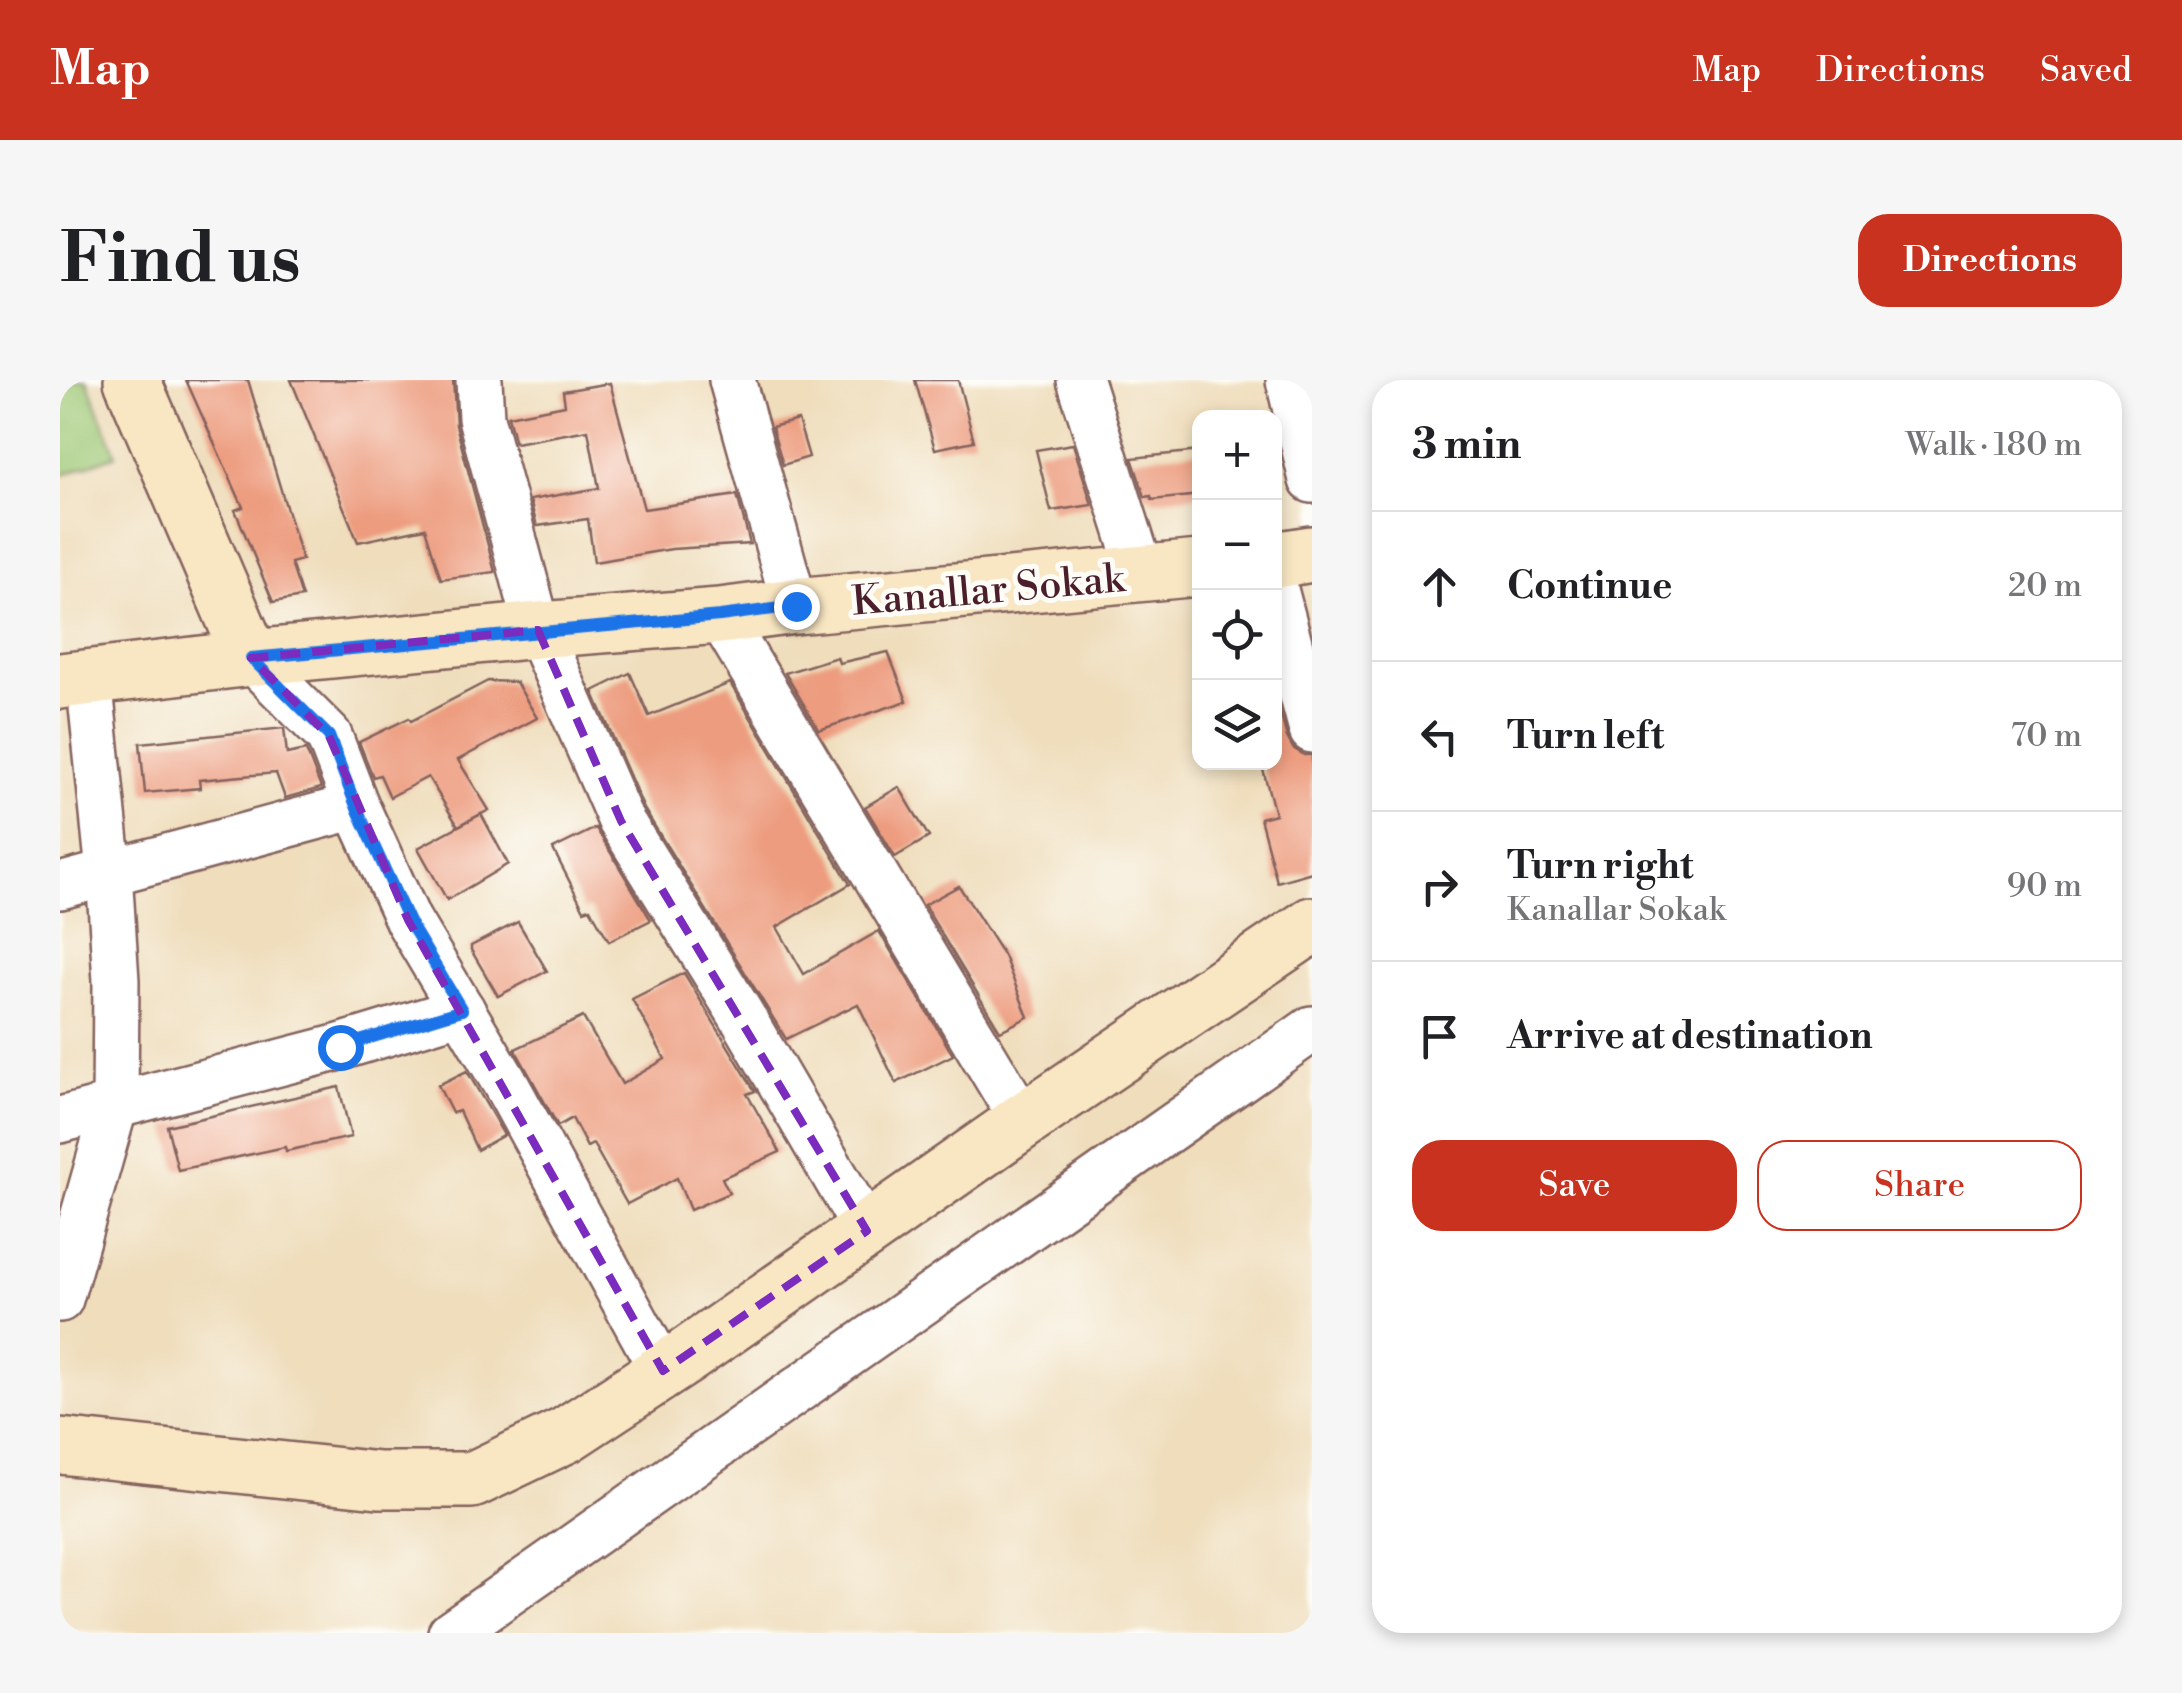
<!DOCTYPE html>
<html lang="en">
<head>
<meta charset="utf-8">
<style>
	body { margin:0; font-family:"Libre Bodoni",serif; background:#f6f6f6; color:#202124 }
	.controls { position:absolute; right:30px; top:30px; display:grid; overflow:hidden; border-radius:20px; box-shadow:0 5px 15px #0003 }
	.controls button { width:90px; height:90px; display:grid; place-items:center; padding:0; border:0; border-bottom:2px solid #e0e0e0; background:#fff; color:#202124; font:50px sans-serif }
	.stop { position:absolute; width:30px; height:30px; margin:-22px; border:8px solid #1a73e8; border-radius:50%; background:#fff }
	.stop.end { background:#1a73e8; border-color:#fff; box-shadow:0 2px 10px #0008 }
	.list { margin:0; padding:0; list-style:none }
	h2 { display:flex; justify-content:space-between; align-items:center; height:130px; margin:0; padding:0 40px; font-size:42px }
	h2 small { font-size:32px; font-weight:400; color:#757577 }
	.list li { display:grid; grid-template-columns:65px 1fr auto; gap:30px; align-items:center; box-sizing:border-box; height:150px; padding:0 40px; border-top:2px solid #e0e0e0 }
	.list b { display:block; font-size:38px; white-space:nowrap }
	.list p { margin:0; font-size:32px; white-space:nowrap; color:#757577 }
	.list em { font-size:32px; font-style:normal; color:#757577 }
	.actions { display:flex; gap:20px; padding:30px 40px }
	.actions a { flex:1; padding:22px 0; border:2px solid #c8321e; border-radius:30px; text-align:center; font-size:35px; color:#c8321e }
	.actions .main { background:#c8321e; color:#fff }
	.icon { flex:none; width:55px; height:55px; fill:none; stroke:currentColor; stroke-width:2; stroke-linecap:round; stroke-linejoin:round }
	.map { position:relative; flex:none; width:1252px; height:1253px; overflow:hidden; border-radius:30px }
	header { display:flex; align-items:center; gap:60px; box-sizing:border-box; height:140px; padding:0 50px; background:#c8321e; color:#fff }
	header strong { font-size:48px }
	nav { display:flex; gap:55px; margin-inline-start:auto; font-size:35px }
	.intro { display:flex; align-items:center; justify-content:space-between; box-sizing:border-box; height:240px; padding:0 60px }
	h1 { margin:0; font-size:70px }
	.button { padding:25px 45px; border-radius:30px; background:#c8321e; color:#fff; font-size:35px; font-weight:700 }
	main { display:flex; gap:60px; padding:0 60px }
	aside { flex:1; background:#fff; border-radius:30px; box-shadow:0 5px 15px #0003 }
	.map>svg:first-child { display:block }
	.green { fill:#9dc874; stroke:#747450; stroke-width:2.5 }
	.building { fill:#ed9c7f }
	.lines { fill:none; stroke-linecap:round; stroke-linejoin:round }
	.street-casing { stroke:#84625d; stroke-width:50 }
	.secondary-casing { stroke:#84625d; stroke-width:60 }
	.street { stroke:#fff; stroke-width:45 }
	.secondary { stroke:#f9e7c3; stroke-width:55 }
	.route { stroke:#1a73e8; stroke-width:12 }
	.marked { fill:none; stroke:#7b2cbf; stroke-width:8; stroke-dasharray:20 12; stroke-linejoin:round }
	.labels { text-anchor:middle; stroke-width:10; stroke-linejoin:round; paint-order:stroke }
	.street-label { font-size:40px; fill:#4a1f2b; stroke:#fdfcf7 }
</style>
</head>
<body>
<header>
<strong>Map</strong>
<nav><a>Map</a><a>Directions</a><a>Saved</a></nav>
</header>
<div class="intro"><h1>Find us</h1><a class="button">Directions</a></div>
<main>
<div class="map">
<svg width="1252" height="1253" viewBox="0 0 1252 1253">
	<rect width="100%" height="100%" fill="#fdfcf7"/>
	<filter id="ink" filterUnits="userSpaceOnUse"><feTurbulence type="fractalNoise" baseFrequency=".01" numOctaves="2"/><feDisplacementMap in="SourceGraphic" scale="20" xChannelSelector="R" yChannelSelector="G"/><feConvolveMatrix kernelMatrix="1 2 1 2 8 2 1 2 1" color-interpolation-filters="sRGB"/></filter>
	<filter id="wash" filterUnits="userSpaceOnUse"><feTurbulence type="fractalNoise" baseFrequency=".0048" numOctaves="4" result="noise"/><feDisplacementMap in="SourceGraphic" scale="40" xChannelSelector="R" yChannelSelector="G"/><feGaussianBlur stdDeviation="2.25" result="paint"/><feColorMatrix in="noise" values="0 0 0 0 0 0 0 0 0 0 0 0 0 0 0 0 0 1.4 0 .05"/><feComposite in="paint" operator="in"/></filter>
	<g filter="url(#wash)">
		<rect width="100%" height="100%" fill="#efddbb"/>
		<!-- green -->
		<polygon class="green" points="0,0 27,0 56,75 0,96"/>
		<g id="blocks">
			<!-- building -->
			<g class="building">
				<polygon points="126,0 188,0 242,180 231,183 242,217 213,222 175,130 183,127"/>
				<polygon points="231,0 393,0 396,45 435,192 381,199 365,148 298,162"/>
				<polygon points="855,0 898,0 914,61 875,69"/>
				<polygon points="550,3 584,129 677,115 690,164 612,169 534,182 528,139 477,146 470,120 539,108 528,50 455,63 448,36 505,25 503,11"/>
				<polygon points="738,40 749,77 723,85 712,47"/>
				<polygon points="1013,64 1032,125 991,131 976,70"/>
				<polygon points="1140,71 1140,115 1092,120 1091,116 1085,117 1072,78"/>
				<polygon points="828,272 847,321 759,350 725,293 777,277 779,283"/>
				<polygon points="570,293 589,336 670,303 790,504 717,547 744,594 819,551 893,675 836,703 798,624 726,659 584,429 533,311"/>
				<polygon points="428,301 456,302 477,338 398,380 429,430 398,446 368,397 330,417 320,395 313,397 299,362 349,338 351,341"/>
				<polygon points="1214,311 1227,357 1233,368 1244,375 1252,375 1252,492 1217,502 1200,438 1215,434 1201,382 1214,382"/>
				<polygon points="224,348 227,374 246,370 261,408 225,418 216,393 139,400 140,408 85,413 80,363"/>
				<polygon points="839,407 869,457 835,477 805,427"/>
				<polygon points="421,434 448,484 387,520 358,468"/>
				<polygon points="536,448 591,540 549,561 530,528 524,530 493,469"/>
				<polygon points="899,506 944,576 968,637 940,651 864,525"/>
				<polygon points="458,542 487,591 438,616 411,570 411,566"/>
				<polygon points="624,593 695,711 687,714 720,772 662,798 669,813 630,830 617,798 567,824 533,764 527,767 512,738 498,746 455,669 523,637 562,704 605,679 572,619"/>
				<polygon points="407,691 444,755 417,770 399,731 392,733 378,705"/>
				<polygon points="279,707 291,757 226,771 225,767 118,790 107,746"/>
			</g>
		</g>
	</g>
	<g filter="url(#ink)">
		<use href="#blocks" fill-opacity="0" stroke="#84625d" stroke-width="2.5"/>
		<g class="lines">
			<defs>
				<g id="street">
					<polyline points="419,0 421,38 478,250 561,441 680,633 807,851"/>
					<polyline points="672,0 735,226"/>
					<polyline points="1020,0 1082,195"/>
					<polyline points="1229,0 1252,100"/>
					<polyline points="1214,206 1252,350"/>
					<polyline points="660,236 963,741"/>
					<polyline points="191,278 269,356 296,426 348,540 445,703 603,991"/>
					<polyline points="0,506 296,426"/>
					<polyline points="0,740 280,667 402,630"/>
					<polyline points="0,919 55,725 56,601 49,492 29,298"/>
					<polyline points="391,1253 1252,649"/>
				</g>
				<g id="secondary">
					<polyline points="72,0 191,278"/>
					<polyline points="1214,180 1252,174"/>
					<polyline points="0,301 191,278 478,250 660,236 735,226 1140,188"/>
					<polyline points="0,1066 319,1100 412,1100 506,1055 625,977 963,741 1252,545"/>
				</g>
			</defs>
			<!-- street casing -->
			<use href="#street" class="street-casing"/>
			<!-- secondary casing -->
			<use href="#secondary" class="secondary-casing"/>
			<!-- street -->
			<use href="#street" class="street"/>
			<!-- secondary -->
			<use href="#secondary" class="secondary"/>
		</g>
	</g>
	<g class="lines" filter="url(#ink)">
		<!-- route -->
		<polyline class="route" points="280,667 402,630 348,540 296,426 269,356 191,278 660,236 736,226"/>
	</g>
	<!-- marked area -->
	<path class="marked" d="M 478,250 L 561,441 L 807,851 L 603,991 L 348,540 L 269,356 L 191,278 Z"/>
	<g class="labels">
		<!-- street labels -->
		<g class="street-label">
			<text transform="translate(928 209) rotate(-5)" y="14">Kanallar Sokak</text>
		</g>
	</g>
</svg>
<div class="controls">
<button>+</button>
<button>−</button>
<button><svg class="icon" aria-label="locate" viewBox="0 0 24 24"><circle cx="12" cy="12" r="6"/><path d="M12 2v4M12 18v4M2 12h4M18 12h4"/></svg></button>
<button><svg class="icon" aria-label="layers" viewBox="0 0 24 24"><path d="M12 4l9 5-9 5-9-5zM3 14l9 5 9-5"/></svg></button>
</div>
<div class="stop" style="left:280px;top:667px"></div>
<div class="stop end" style="left:736px;top:226px"></div>
</div>
<aside>
<h2>3 min<small>Walk · 180 m</small></h2>
<ul class="list">
<li><svg class="icon" aria-label="ahead" viewBox="0 0 24 24"><path d="M12 20V5M6 11l6-6 6 6"/></svg><div><b>Continue</b></div><em>20 m</em></li>
<li><svg class="icon" aria-label="left" viewBox="0 0 24 24"><path d="M17 20v-9H6M10 6l-5 5 5 5"/></svg><div><b>Turn left</b></div><em>70 m</em></li>
<li><svg class="icon" aria-label="right" viewBox="0 0 24 24"><path d="M7 20v-9h11M14 6l5 5-5 5"/></svg><div><b>Turn right</b><p>Kanallar Sokak</p></div><em>90 m</em></li>
<li><svg class="icon" aria-label="arrive" viewBox="0 0 24 24"><path d="M6 21V4h12l-3 4 3 4H6"/></svg><div><b>Arrive at destination</b></div></li>
</ul>
<div class="actions"><a class="main">Save</a><a>Share</a></div>
</aside>
</main>
</body>
</html>
